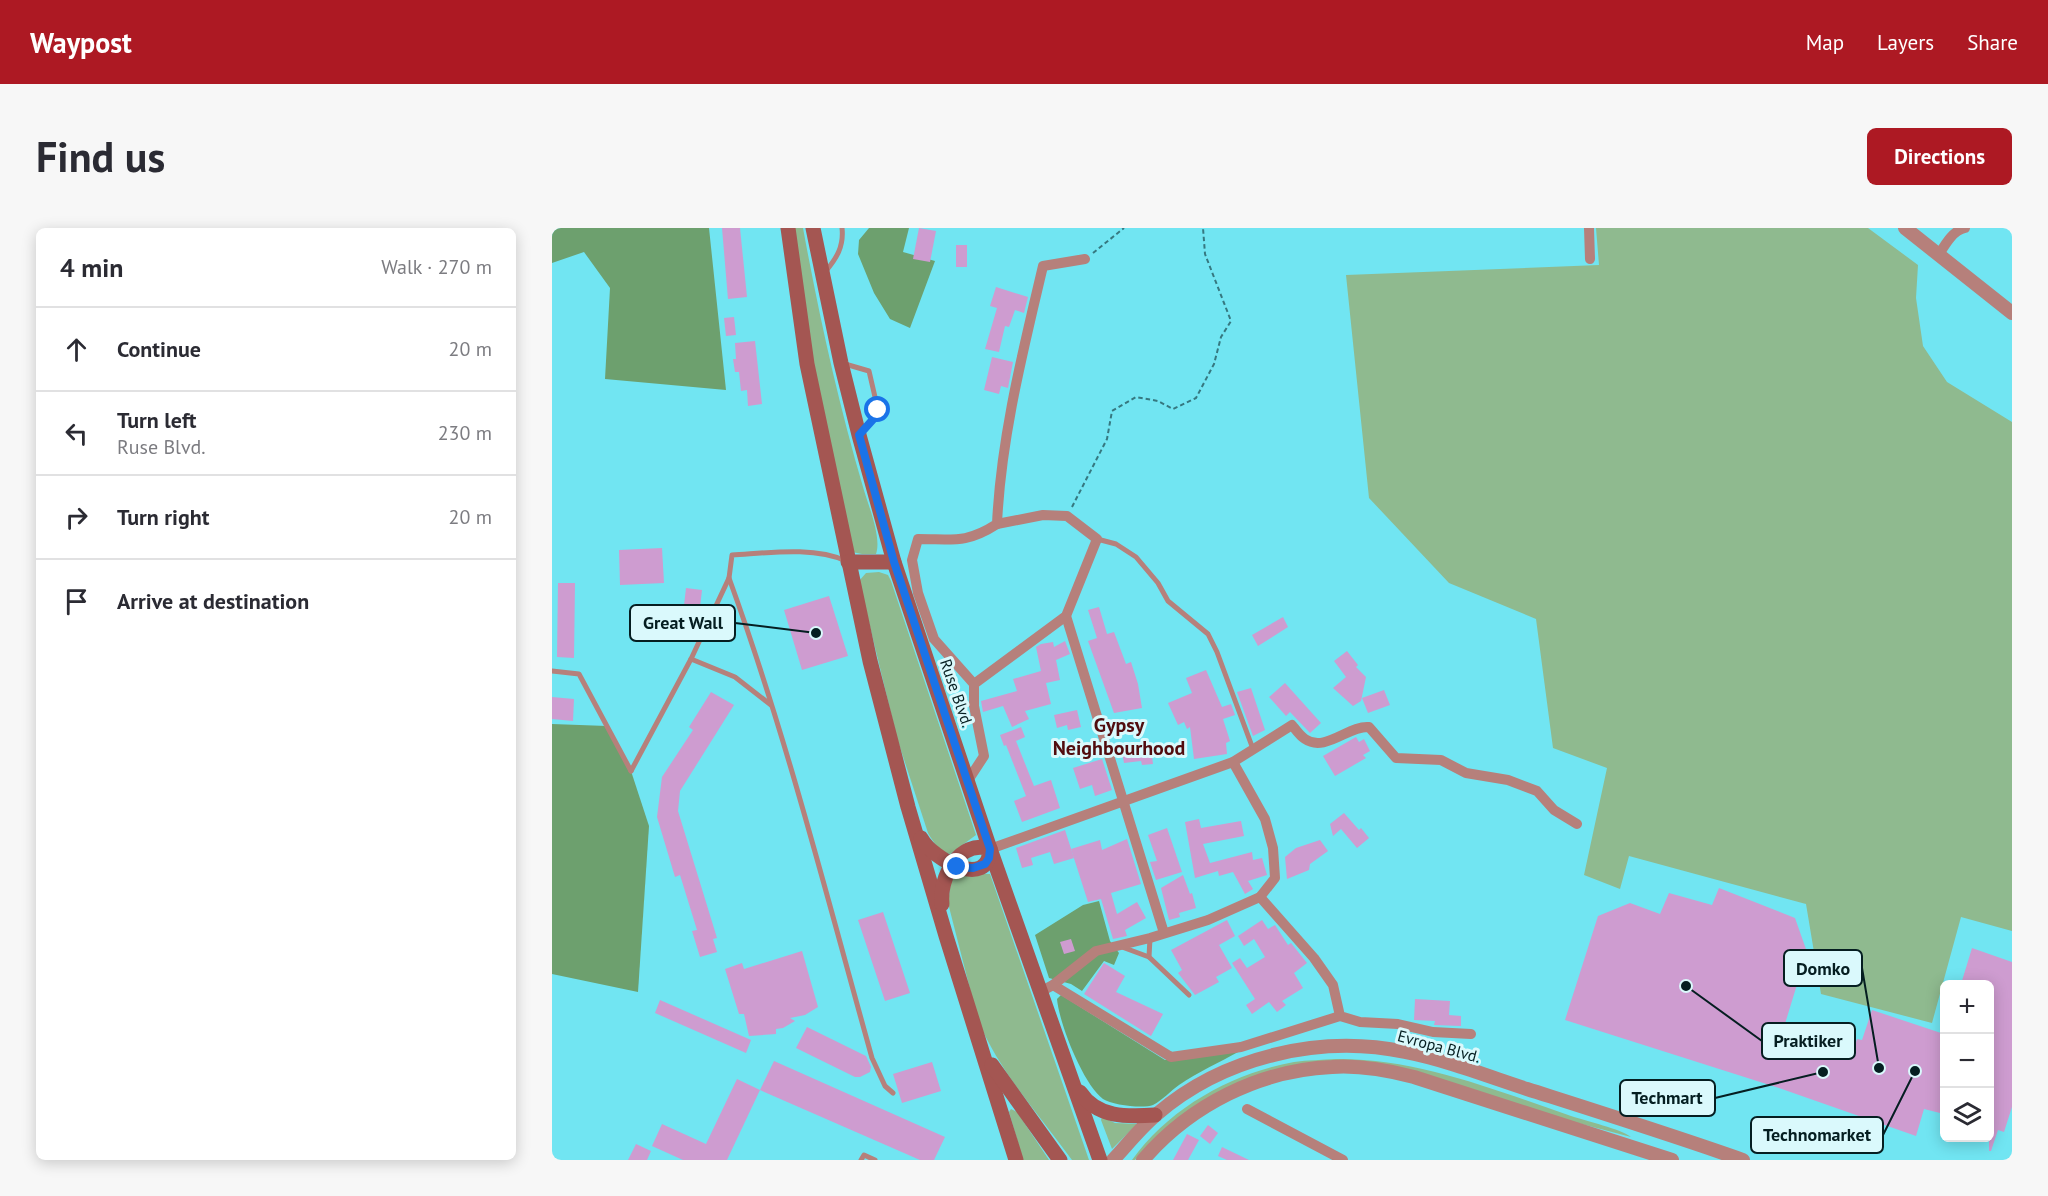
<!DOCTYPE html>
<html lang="en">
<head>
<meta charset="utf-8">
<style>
	body { margin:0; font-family:"PT Sans",sans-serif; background:#f7f7f7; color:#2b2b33 }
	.controls { position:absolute; right:18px; bottom:18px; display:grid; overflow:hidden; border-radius:9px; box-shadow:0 3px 15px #0003 }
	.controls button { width:54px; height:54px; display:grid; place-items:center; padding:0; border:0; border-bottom:2px solid #e1e1e2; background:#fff; color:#2b2b33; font:30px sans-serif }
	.stop { position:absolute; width:18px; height:18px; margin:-14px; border:4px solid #1a73e8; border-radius:50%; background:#fff }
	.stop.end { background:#1a73e8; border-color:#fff; box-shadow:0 2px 6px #0008 }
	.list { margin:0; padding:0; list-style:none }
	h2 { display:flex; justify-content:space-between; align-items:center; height:78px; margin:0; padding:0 24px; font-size:26px }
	h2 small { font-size:20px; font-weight:400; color:#7c7c81 }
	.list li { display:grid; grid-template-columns:39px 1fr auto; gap:18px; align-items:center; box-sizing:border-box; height:84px; padding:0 24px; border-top:2px solid #e1e1e2 }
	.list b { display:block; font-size:22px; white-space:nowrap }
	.list p { margin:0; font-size:20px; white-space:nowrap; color:#7c7c81 }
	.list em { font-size:20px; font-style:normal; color:#7c7c81 }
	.icon { flex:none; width:33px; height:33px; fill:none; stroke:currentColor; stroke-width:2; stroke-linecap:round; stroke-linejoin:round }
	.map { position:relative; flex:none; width:1460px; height:932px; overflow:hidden; border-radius:9px }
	header { display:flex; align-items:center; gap:36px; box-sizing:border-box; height:84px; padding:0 30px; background:#ad1923; color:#fff }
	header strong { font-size:28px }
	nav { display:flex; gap:33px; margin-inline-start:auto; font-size:21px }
	.intro { display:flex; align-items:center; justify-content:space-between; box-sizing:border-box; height:144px; padding:0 36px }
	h1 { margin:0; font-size:42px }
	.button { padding:15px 27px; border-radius:9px; background:#ad1923; color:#fff; font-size:21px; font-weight:700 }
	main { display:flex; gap:36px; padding:0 36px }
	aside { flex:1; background:#fff; border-radius:9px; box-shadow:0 3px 15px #0003 }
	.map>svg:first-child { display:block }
	.green { fill:#8fba8f }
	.forest { fill:#6da06e }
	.building { fill:#ce9cd0 }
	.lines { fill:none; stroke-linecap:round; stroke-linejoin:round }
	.path { stroke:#367880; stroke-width:2; stroke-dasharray:4.5 3; stroke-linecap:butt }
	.service { stroke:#b6807b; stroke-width:5 }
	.minor { stroke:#b6807b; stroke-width:10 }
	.tertiary { stroke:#b6807b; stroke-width:14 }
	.secondary { stroke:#a45652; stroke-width:15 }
	.route { stroke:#1a73e8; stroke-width:8 }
	.labels { text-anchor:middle; stroke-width:6; stroke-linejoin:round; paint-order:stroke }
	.street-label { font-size:16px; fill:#051e21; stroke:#daf9fc }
	.quarter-label { font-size:20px; font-weight:bold; fill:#510c0e; stroke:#daf9fc }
	.leader { fill:none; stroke:#051e21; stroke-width:2 }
	.callout-dot { fill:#051e21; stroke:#daf9fc; stroke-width:2 }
	.callout { fill:#daf9fc; stroke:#051e21; stroke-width:2 }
	.callout-label { font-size:18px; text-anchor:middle; font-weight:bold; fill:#051e21 }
</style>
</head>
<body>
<header>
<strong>Waypost</strong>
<nav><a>Map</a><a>Layers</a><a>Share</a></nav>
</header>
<div class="intro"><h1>Find us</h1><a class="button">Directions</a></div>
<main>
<aside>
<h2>4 min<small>Walk · 270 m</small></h2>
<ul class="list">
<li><svg class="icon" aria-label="ahead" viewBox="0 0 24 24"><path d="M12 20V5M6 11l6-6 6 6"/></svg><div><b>Continue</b></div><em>20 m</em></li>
<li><svg class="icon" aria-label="left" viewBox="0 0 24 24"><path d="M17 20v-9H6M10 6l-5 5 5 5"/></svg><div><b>Turn left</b><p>Ruse Blvd.</p></div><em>230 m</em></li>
<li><svg class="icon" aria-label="right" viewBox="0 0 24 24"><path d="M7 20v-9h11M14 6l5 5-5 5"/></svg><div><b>Turn right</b></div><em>20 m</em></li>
<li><svg class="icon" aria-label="arrive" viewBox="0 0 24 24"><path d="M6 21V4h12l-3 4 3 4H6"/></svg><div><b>Arrive at destination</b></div></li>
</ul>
</aside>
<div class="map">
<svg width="1460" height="932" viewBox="0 0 1460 932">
	<rect width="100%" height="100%" fill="#71e5f2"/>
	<!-- green -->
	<g class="green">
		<path d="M 239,0 L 251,0 C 267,87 286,174 311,259 C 316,277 330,309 324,326 L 310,326 L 300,324 L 257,116 Z"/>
		<polygon points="1044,0 1316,0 1366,37 1364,70 1371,118 1395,154 1460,194 1460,703 1409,689 1380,795 1269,766 1254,676 1077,628 1068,661 1032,647 1055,540 1001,520 984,391 897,355 817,270 794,47 1047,37"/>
		<path d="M 327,344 L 336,347 L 339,353 L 424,607 L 398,626 C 387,623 382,615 376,605 L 345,510 L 307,353 L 314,345 Z"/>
		<path d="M 404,645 L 438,646 L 537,932 L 520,932 C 487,886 448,845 426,792 L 396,675 L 400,647 Z"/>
		<path d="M 784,831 C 865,830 943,862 1019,888 C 1034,893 1069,901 1079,909 L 1003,889 L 910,859 L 783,837 L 647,875 L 612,902 L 598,915 L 583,932 L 580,932 C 617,880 680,845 742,834 C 756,832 770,832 784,831 Z"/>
		<polygon points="459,881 465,884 497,932 471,932 457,884"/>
		<polygon points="550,889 563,895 585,896 560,921 549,892"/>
	</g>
	<!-- forest -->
	<g class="forest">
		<polygon points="0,0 157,0 174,162 53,151 58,60 32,24 0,35"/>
		<polygon points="317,0 357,0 351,24 383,33 358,100 338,91 322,65 306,26 307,12"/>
		<polygon points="0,496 55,498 79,543 97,598 86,764 0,746"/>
		<polygon points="547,673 558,713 567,725 562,737 552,733 530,763 519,756 497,750 483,707 531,677"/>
		<path d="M 509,767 L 613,832 L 688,823 C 668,834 646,844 627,857 C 618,863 611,872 601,877 C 591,881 560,877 551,871 C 531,856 507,795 505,771 Z"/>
	</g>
	<!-- building -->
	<g class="building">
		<polygon points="170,0 188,0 195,69 176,71"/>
		<polygon points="367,0 384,3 378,34 361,31"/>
		<rect x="404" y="17" width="11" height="22"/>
		<polygon points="444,59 476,69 472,85 463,82 457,99 453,98 447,124 433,121 445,80 438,78"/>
		<polygon points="182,89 184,107 174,108 172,90"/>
		<polygon points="203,113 210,176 196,178 195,162 189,163 187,144 183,144 181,131 184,131 183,115"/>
		<polygon points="440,129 461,134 456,160 449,158 447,166 432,162"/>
		<polygon points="110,320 112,355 68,357 67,322"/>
		<polygon points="6,355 23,355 22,430 5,429"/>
		<polygon points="134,360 150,362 146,397 130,395"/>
		<polygon points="277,368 296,428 250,442 232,382"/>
		<polygon points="547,379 555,406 562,404 574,436 579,434 586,456 590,480 562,485 536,413 545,410 536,382"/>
		<polygon points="731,389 736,399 706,418 700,407"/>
		<polygon points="513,413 518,426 504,432 508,452 494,455 499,476 473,483 477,491 460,499 451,478 431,484 429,473 465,463 461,451 489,443 484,419 489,416 501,414 502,419"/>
		<polygon points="795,423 806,437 804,439 814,449 809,473 801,478 781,460 794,449 782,433"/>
		<polygon points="654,442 670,479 679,476 683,487 671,491 678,513 674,515 675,526 642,531 638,499 635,501 632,494 626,497 616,475 640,465 634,450"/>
		<polygon points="733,455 769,495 758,505 738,484 734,488 717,469"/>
		<polygon points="699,460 713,502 701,508 685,464"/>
		<polygon points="832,462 838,477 816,485 810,470"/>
		<polygon points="159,464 182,477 128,563 126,583 165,710 161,711 165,724 148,729 140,703 145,702 128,647 123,649 105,589 110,549 141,502 137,499"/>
		<polygon points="0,469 22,471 21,493 0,491"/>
		<polygon points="525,482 529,499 516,502 515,497 505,500 502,487"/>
		<polygon points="469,499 473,509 464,513 482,558 499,552 508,580 470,594 462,573 474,568 454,517 452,518 448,507"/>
		<polygon points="804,509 807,514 812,511 818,523 811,527 814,530 783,548 771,528"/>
		<polygon points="599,521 601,536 590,537 589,533 572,535 570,524"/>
		<polygon points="550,531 560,562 543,568 540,557 528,561 521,540"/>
		<polygon points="792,585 807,602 809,600 817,610 805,620 789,601 781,608 778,596"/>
		<polygon points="647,591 649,600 689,593 692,608 651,616 658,635 700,624 701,632 710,630 715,647 696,653 701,661 693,666 681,644 667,648 666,643 643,650 633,594"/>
		<polygon points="615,600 630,644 604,652 598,634 605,633 596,607"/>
		<polygon points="513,602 522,630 502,636 498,624 479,630 481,637 470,640 464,620"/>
		<polygon points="575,611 589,656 559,665 565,686 585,674 594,690 573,702 575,708 561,711 549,671 536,674 519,621 548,612 550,622"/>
		<polygon points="768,612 776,623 758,636 757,642 735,651 733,629 744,620"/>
		<polygon points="631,647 638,666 640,665 644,680 627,685 628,689 617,692 609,660"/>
		<polygon points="1167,660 1243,690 1255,724 1232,799 1302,820 1305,811 1310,812 1320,782 1392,806 1392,886 1372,881 1364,908 1227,860 1013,792 1046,688 1078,675 1108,686 1117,665 1160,677"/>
		<polygon points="331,684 358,765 333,773 306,692"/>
		<polygon points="675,692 683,708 667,717 680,740 664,749 667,754 643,767 626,745 630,742 619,722"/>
		<polygon points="710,692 716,701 723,697 736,717 739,715 755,735 742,745 751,760 730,773 734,777 725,784 717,774 700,786 694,777 703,771 680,735 688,730 695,740 713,729 702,711 692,718 686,708"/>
		<polygon points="519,711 523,723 512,726 508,714"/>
		<polygon points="1420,720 1460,734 1460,879 1452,904 1446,902 1439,923 1437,923 1437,756 1409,756"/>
		<polygon points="250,723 266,779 253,787 238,790 243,793 231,800 224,801 224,806 197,808 192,786 187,786 173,741 190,735 192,741"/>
		<polygon points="552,735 573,748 564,764 611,786 599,808 532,766"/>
		<polygon points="863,771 898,773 897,787 909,788 909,798 882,797 883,793 862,792"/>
		<polygon points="108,772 199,812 194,825 103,785"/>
		<polygon points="255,799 314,828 319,839 318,844 308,849 303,849 244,820"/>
		<polygon points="222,833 393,909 382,932 368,932 208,862"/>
		<polygon points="380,834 389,863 350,875 341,846"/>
		<polygon points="185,851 208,862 175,932 131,932 100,918 110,896 154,916"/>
		<polygon points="656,897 666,905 658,916 648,908"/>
		<polygon points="635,906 647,912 636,932 621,932"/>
		<polygon points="84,916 99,923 95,932 76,932"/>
		<polygon points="670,919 697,932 675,932 666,928"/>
	</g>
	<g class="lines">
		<!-- path -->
		<g class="path">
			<polyline points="541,25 572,0"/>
			<polyline points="520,279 555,211 560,183 584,169 606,173 621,181 644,170 662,136 669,109 679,93 653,26 651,0"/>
		</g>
		<!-- service -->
		<g class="service">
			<path d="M 273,44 C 285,30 292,18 290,0"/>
			<polyline points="293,136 317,143 326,182 325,187 310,204"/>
			<polyline points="545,311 564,316 584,329 606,355 616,373 656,406 665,424 701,521"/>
			<path d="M 177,350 C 234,507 275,669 320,830 L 333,858 L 341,865"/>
			<polyline points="139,431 183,449 219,477"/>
			<polyline points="0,443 27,446 79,543"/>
			<path d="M 79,543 L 139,431 L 177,350 L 180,327 C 215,325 262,318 294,333"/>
			<polyline points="598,710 597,729 637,767"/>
			<polyline points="570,719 597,729"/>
			<polyline points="309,932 312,927 323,932"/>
		</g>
		<!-- minor -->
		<g class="minor">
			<polyline points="1037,0 1038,31"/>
			<path d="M 1386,28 C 1393,17 1400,3 1413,0"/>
			<polyline points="514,388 612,705"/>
			<polyline points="422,456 514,388 545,311 515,288 491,287 445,296"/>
			<path d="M 415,554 L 432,528 L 422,478 L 422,456 L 382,411 L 366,365 L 360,332 L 366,311 C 401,311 414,316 445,296 C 449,209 471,123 491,38 L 533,31"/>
			<path d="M 438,621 L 681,534 L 740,497 C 744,502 748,508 753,511 C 773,525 797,497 817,499 L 844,530 L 889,532 L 914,545 L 956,552 L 985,563 L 1002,582 L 1025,596"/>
			<polyline points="708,669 762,730 781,757 788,788 808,794 846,796 881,804 919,806"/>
			<polyline points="501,757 619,829 689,819 788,788"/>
			<polyline points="488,764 501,757 544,723 598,710 656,692 708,669 723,650 721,620 713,591 681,534"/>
			<polyline points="695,881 791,932"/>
		</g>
		<!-- tertiary -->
		<g class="tertiary">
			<polyline points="1353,0 1460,85"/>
			<path d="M 561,932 C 575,917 589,899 605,886 C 671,829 768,806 853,824 C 894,832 935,848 975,861 C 1047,884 1120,907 1191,932"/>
			<path d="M 591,932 C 638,877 708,842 780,839 C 808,837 835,842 862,849 L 1120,932"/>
		</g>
		<!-- secondary -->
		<g class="secondary">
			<polyline points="236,0 255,136 318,433 356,579 394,708 464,932"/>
			<polyline points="261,0 289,135 307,207 342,334 438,621 548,932"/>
			<polyline points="296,334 342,334"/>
			<path d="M 369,610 C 381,632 437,662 438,621 C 407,611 387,650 390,676"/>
			<polyline points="440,837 508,932"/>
			<path d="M 528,864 C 545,890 575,889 603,887"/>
		</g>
	</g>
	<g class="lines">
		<!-- route -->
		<polyline class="route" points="326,182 325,187 307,207 342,334 438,621 437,630 433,636 421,640 405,639"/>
	</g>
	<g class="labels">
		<!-- street labels -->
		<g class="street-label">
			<text transform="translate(405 465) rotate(71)" y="6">Ruse Blvd.</text>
			<text transform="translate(887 818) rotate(15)" y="6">Evropa Blvd.</text>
		</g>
		<!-- quarter labels -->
		<g class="quarter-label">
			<text x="567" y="504">Gypsy<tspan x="567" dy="23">Neighbourhood</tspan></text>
		</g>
	</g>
	<!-- callouts -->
	<path class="leader" d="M264 405L183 395M1327 840L1310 740M1134 758L1210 813M1271 844L1163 870M1363 843L1331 907"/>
	<g class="callout-dot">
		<circle cx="264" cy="405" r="6"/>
		<circle cx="1327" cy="840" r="6"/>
		<circle cx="1134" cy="758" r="6"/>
		<circle cx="1271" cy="844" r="6"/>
		<circle cx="1363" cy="843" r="6"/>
	</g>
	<g class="callout">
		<rect x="78" y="377" width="105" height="36" rx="6"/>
		<rect x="1232" y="722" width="78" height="36" rx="6"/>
		<rect x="1210" y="795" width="93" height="36" rx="6"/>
		<rect x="1068" y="852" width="95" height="36" rx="6"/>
		<rect x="1199" y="889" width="132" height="36" rx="6"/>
	</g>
	<g class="callout-label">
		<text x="131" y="401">Great Wall</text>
		<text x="1271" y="747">Domko</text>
		<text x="1256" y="819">Praktiker</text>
		<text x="1115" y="876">Techmart</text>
		<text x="1265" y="913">Technomarket</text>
	</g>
</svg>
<div class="controls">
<button>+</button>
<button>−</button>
<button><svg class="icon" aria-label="layers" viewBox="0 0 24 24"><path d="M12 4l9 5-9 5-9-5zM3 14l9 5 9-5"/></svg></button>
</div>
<div class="stop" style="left:326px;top:182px"></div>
<div class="stop end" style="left:405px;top:639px"></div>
</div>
</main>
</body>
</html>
